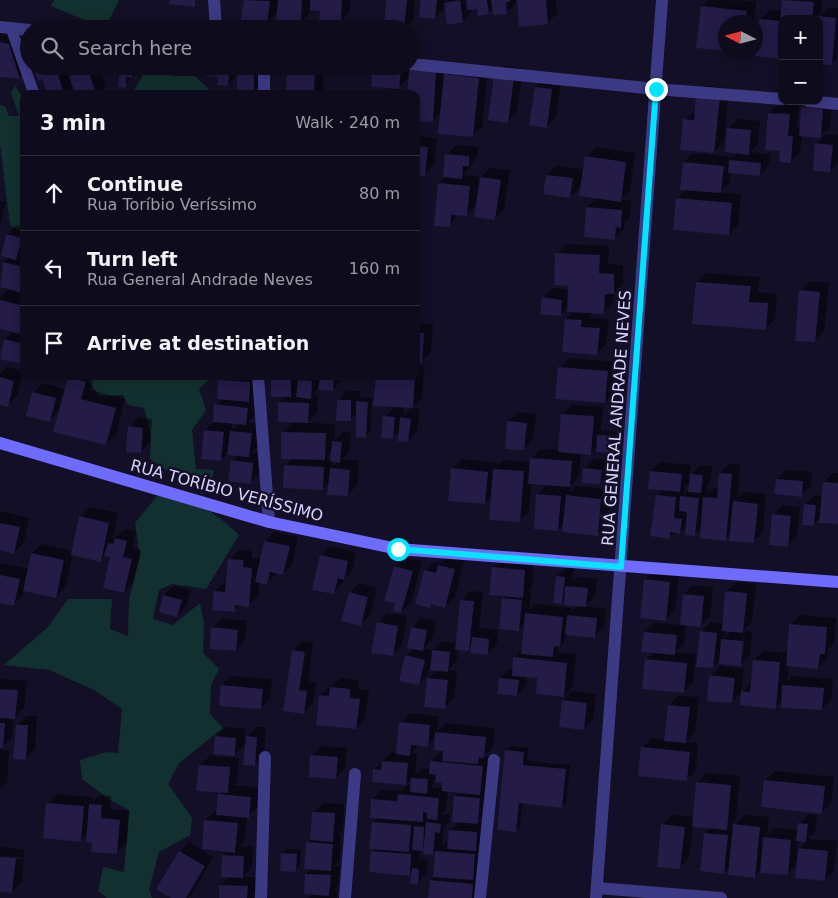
<!DOCTYPE html>
<html lang="en">
<head>
<meta charset="utf-8">
<style>
	body { margin:0; font-family:"DejaVu Sans",sans-serif; background:#171425; color:#f1f3f6 }
	.controls { position:absolute; right:15px; top:15px; display:grid; overflow:hidden; border-radius:10px; box-shadow:0 2px 12px #0003 }
	.controls button { width:45px; height:45px; display:grid; place-items:center; padding:0; border:0; border-bottom:1px solid #2e2b3b; background:#0e0b1c; color:#f1f3f6; font:25px sans-serif }
	.compass { position:absolute; left:718px; top:15px; width:45px; height:45px; border-radius:50%; background:#0e0b1c; box-shadow:0 2px 12px #0003; rotate:276deg }
	.stop { position:absolute; width:15px; height:15px; margin:-11px; border:4px solid #00e5ff; border-radius:50%; background:#fff }
	.stop.end { background:#00e5ff; border-color:#fff; box-shadow:0 1px 5px #0008 }
	.list { margin:0; padding:0; list-style:none }
	h2 { display:flex; justify-content:space-between; align-items:center; height:65px; margin:0; padding:0 20px; font-size:21px }
	h2 small { font-size:16px; font-weight:400; color:#9b9ba3 }
	.list li { display:grid; grid-template-columns:32px 1fr auto; gap:15px; align-items:center; box-sizing:border-box; height:75px; padding:0 20px; border-top:1px solid #2e2b3b }
	.list b { display:block; font-size:19px; white-space:nowrap }
	.list p { margin:0; font-size:16px; white-space:nowrap; color:#9b9ba3 }
	.list em { font-size:16px; font-style:normal; color:#9b9ba3 }
	.icon { flex:none; width:28px; height:28px; fill:none; stroke:currentColor; stroke-width:2; stroke-linecap:round; stroke-linejoin:round }
	.map { position:relative; flex:none; width:838px; height:898px; overflow:hidden }
	.search { position:absolute; background:#0e0b1c; box-shadow:0 2px 12px #0003; left:20px; top:20px; width:400px; height:55px; display:flex; align-items:center; gap:12px; box-sizing:border-box; padding:0 18px; border-radius:28px; color:#9b9ba3; font-size:19px }
	.panel { position:absolute; background:#0e0b1c; box-shadow:0 2px 12px #0003; left:20px; top:90px; width:400px; height:290px; border-radius:10px }
	.map>svg:first-child { display:block }
	.green { fill:#12302f }
	.shadow { fill:#0007; fill-rule:evenodd }
	.building { fill:#241b47 }
	.lines { fill:none; stroke-linecap:round; stroke-linejoin:round }
	.lane { stroke:#3d3a85; stroke-width:11 }
	.street { stroke:#3d3a85; stroke-width:12 }
	.secondary { stroke:#6f6bff; stroke-width:12 }
	.route { stroke:#00e5ff; stroke-width:6 }
	.labels { text-anchor:middle; stroke-width:5; stroke-linejoin:round; paint-order:stroke }
	.street-label { font-size:16px; fill:#d9d4ff; stroke:#130f26 }
</style>
</head>
<body>
<div class="map">
<svg width="838" height="898" viewBox="0 0 838 898">
	<rect width="100%" height="100%" fill="#130f26"/>
	<!-- green -->
	<g class="green">
		<polygon points="54,0 119,0 109,20 87,21 51,6"/>
		<polygon points="148,66 166,66 171,76 195,76 214,94 132,94"/>
		<polygon points="15,86 24,99 24,233 10,225 0,144 0,105 5,106 9,116 19,116 11,93"/>
		<polygon points="85,376 212,376 199,389 206,410 192,430 196,469 214,470 212,481 172,474 150,459 151,436 144,408 128,405 123,395 100,396"/>
		<path d="M 157,496 C 195,501 211,508 239,535 L 206,589 L 172,584 L 159,590 L 153,619 L 173,625 L 200,603 L 204,623 L 203,653 L 219,669 L 211,685 L 210,714 L 223,728 L 179,763 L 168,784 L 192,818 L 190,835 L 159,852 L 149,890 L 152,898 L 107,898 L 98,891 L 103,867 L 124,872 L 129,810 L 110,800 L 82,779 L 80,760 L 106,752 L 118,753 L 122,709 L 94,690 L 49,670 L 4,665 L 48,627 L 68,599 L 112,599 L 110,629 L 128,636 L 129,600 L 140,556 L 135,523 Z"/>
	</g>
	<!-- shadow -->
	<g class="shadow">
		<polygon points="245,0 350,0 350,12 340,22 321,10 310,9 310,13 300,22 278,11 266,23 242,19"/>
		<polygon points="387,0 415,0 413,21 405,29 385,29"/>
		<polygon points="423,0 445,0 445,3 448,0 516,0 516,3 506,13 493,8 488,13 478,8 472,9 472,11 463,21 448,23 446,7 435,18"/>
		<polygon points="518,0 556,0 557,13 548,23"/>
		<polygon points="708,0 756,1 754,22 726,22 702,6"/>
		<polygon points="783,0 822,0 820,17 829,7 838,8 838,57 831,64 819,19 820,13 814,19 782,19 782,58 760,20 770,10 782,11"/>
		<polygon points="0,32 19,35 28,68 19,78 0,76"/>
		<polygon points="420,60 445,62 444,76 455,65 488,69 482,127 472,136 442,111 432,121 409,77 397,89 403,90 403,94 385,94 391,87 372,85 373,69 376,66 409,66 409,71"/>
		<polygon points="34,66 70,66 68,68 71,76 82,66 99,66 106,86 99,94 77,94 74,86 67,94 48,94 42,78"/>
		<polygon points="114,66 141,66 125,86 121,70"/>
		<polygon points="208,66 238,66 238,69 241,66 263,66 263,81 254,91 238,74 228,85"/>
		<polygon points="290,66 323,66 323,88 317,94 287,94"/>
		<polygon points="505,66 523,68 517,112 507,122 495,76"/>
		<polygon points="545,78 561,80 556,117 546,127 536,87"/>
		<polygon points="707,86 729,88 724,142 714,152 685,120 696,110 697,95"/>
		<polygon points="832,100 830,127 820,136 802,135 800,152 791,162 781,150 769,113 779,104 799,105 797,127 801,127 802,108 809,101"/>
		<polygon points="738,119 760,121 758,144 750,152 770,154 769,165 760,175 731,172 730,182 720,192 741,194 738,225 729,234 677,199 687,189 684,162 693,153 734,157 738,152 728,129"/>
		<polygon points="826,134 838,135 838,163 830,171 816,144"/>
		<polygon points="416,136 437,138 434,165 424,175 416,174"/>
		<polygon points="456,145 478,147 478,155 464,175 479,177 478,180 490,168 510,170 504,209 495,219 477,204 466,215 459,214 449,226 439,183 446,176 447,155"/>
		<polygon points="596,147 635,153 630,191 621,200 631,201 630,217 625,222 624,229 615,238 587,207 598,197 582,184 570,197 547,175 556,166 584,169 586,157"/>
		<polygon points="0,201 6,202 0,225"/>
		<polygon points="17,225 24,227 24,250 20,254 24,255 24,291 0,286 4,262 10,257 7,235"/>
		<polygon points="566,244 609,246 608,264 623,265 623,284 614,292 613,303 604,313 591,312 590,318 609,319 606,344 597,354 566,319 574,311 569,306 560,315 543,298 552,288 569,290 570,284 557,254"/>
		<polygon points="706,273 760,277 758,292 777,294 775,319 765,329 697,282"/>
		<polygon points="810,281 829,283 824,331 814,341 800,291"/>
		<polygon points="7,290 24,294 24,330 22,331 24,332 24,359 20,363 0,358 5,339 13,331 0,328 0,298"/>
		<polygon points="419,323 433,324 431,352 421,362 416,361 416,326"/>
		<polygon points="569,358 617,362 614,393 605,402 559,368"/>
		<path d="M 416,365 L 424,366 L 422,398 L 411,408 L 420,409 L 417,431 L 408,441 L 400,430 L 392,438 L 385,417 L 395,406 L 377,376 L 416,376 ZM 404,407 L 412,407 L 403,416 Z"/>
		<polygon points="7,367 23,371 17,396 7,406 0,404 0,374"/>
		<polygon points="71,376 94,376 90,390 125,399 116,435 106,444 60,410 49,421 33,393 42,383 66,389"/>
		<path d="M 224,376 L 259,376 L 258,391 L 251,398 L 257,398 L 255,414 L 247,423 L 261,424 L 258,446 L 252,453 L 262,454 L 260,473 L 250,482 L 232,461 L 238,455 L 227,453 L 221,460 L 205,430 L 214,422 L 216,405 L 222,399 L 220,380 ZM 233,423 L 240,423 L 232,430 Z"/>
		<path d="M 272,376 L 300,376 L 300,379 L 303,376 L 342,376 L 342,380 L 332,390 L 319,388 L 314,394 L 318,394 L 317,413 L 306,423 L 335,424 L 335,440 L 343,432 L 351,433 L 349,452 L 342,459 L 359,461 L 357,485 L 348,495 L 330,482 L 322,489 L 286,465 L 293,458 L 282,433 L 293,422 L 279,402 L 286,396 ZM 332,451 L 331,458 L 326,458 ZM 333,461 L 338,461 L 333,467 Z"/>
		<polygon points="347,391 360,391 360,400 362,397 372,398 370,432 366,436 358,412 350,420 338,401"/>
		<polygon points="572,405 603,407 601,433 603,431 616,432 616,435 601,434 601,437 616,438 615,447 610,452 598,446 591,453 581,453 579,476 570,486 570,493 576,486 610,489 607,525 598,534 564,523 558,530 538,494 548,484 531,483 529,512 519,521 492,496 485,503 452,469 462,459 497,463 497,466 504,460 531,462 532,458 541,449 559,450 562,414"/>
		<polygon points="518,412 536,414 533,439 524,449 508,422"/>
		<polygon points="139,417 152,419 150,442 140,452 130,427"/>
		<polygon points="594,459 611,460 610,473 600,483 584,469"/>
		<path d="M 660,462 L 691,465 L 689,477 L 701,465 L 712,466 L 710,482 L 705,488 L 708,488 L 707,494 L 714,488 L 719,488 L 720,473 L 729,464 L 740,464 L 738,498 L 743,492 L 766,494 L 763,532 L 754,542 L 731,533 L 725,539 L 702,527 L 695,534 L 687,525 L 680,532 L 675,532 L 669,537 L 657,495 L 663,489 L 651,471 ZM 691,480 L 690,488 L 684,494 L 685,488 L 683,488 Z"/>
		<polygon points="786,470 812,472 811,486 801,495 777,479"/>
		<polygon points="833,473 838,473 838,523 821,517 814,524 805,505 815,495 823,496 824,482"/>
		<polygon points="783,505 800,507 797,536 788,545 773,515"/>
		<polygon points="90,507 118,513 112,540 126,529 136,532 132,548 141,550 133,582 123,592 112,556 106,555 101,560 73,554 65,587 56,597 24,590 23,595 13,605 0,602 0,563 28,569 32,554 41,544 73,551 80,517"/>
		<polygon points="0,511 29,518 24,543 14,552 0,549"/>
		<polygon points="274,532 298,537 292,564 283,574 277,573 267,583 259,581 258,596 248,605 240,605 234,611 215,591 224,582 227,582 229,560 239,550 252,551 252,558 261,559 265,542"/>
		<polygon points="330,546 356,552 353,569 334,593 321,556"/>
		<polygon points="449,556 464,560 455,597 445,606 433,603 430,606 425,571 435,561 441,563"/>
		<polygon points="405,557 422,561 411,602 401,612 397,603 386,600 395,566"/>
		<polygon points="503,558 534,561 532,587 528,591 531,591 529,611 536,604 572,608 571,612 578,605 565,599 562,603 557,576 567,567 574,568 572,581 576,577 597,579 595,596 585,606 606,609 604,627 594,637 569,634 556,652 576,654 573,686 564,696 538,677 527,676 526,685 517,695 500,678 509,669 513,669 514,658 523,649 526,622 519,629 503,599 507,595 493,567"/>
		<polygon points="655,570 679,573 675,610 666,619 645,580"/>
		<path d="M 736,582 L 756,584 L 752,622 L 743,631 L 752,632 L 750,655 L 740,665 L 720,660 L 713,667 L 701,632 L 711,622 L 724,624 L 727,591 ZM 725,630 L 731,631 L 724,638 ZM 743,635 L 745,635 L 743,656 L 741,656 Z"/>
		<polygon points="359,583 377,588 370,615 360,624 350,593"/>
		<polygon points="693,585 713,587 710,616 701,625 686,624 684,644 675,652 696,654 693,682 683,692 646,660 654,652 645,632 654,623 681,625 684,594"/>
		<polygon points="174,586 191,590 186,606 177,616 164,595"/>
		<polygon points="470,591 483,592 479,632 482,628 498,630 497,644 487,654 472,646 468,650 458,649 457,661 448,670 457,671 454,698 444,708 428,679 438,670 429,669 428,674 418,684 406,656 414,648 412,628 421,618 436,621 432,640 424,648 433,650 443,641 457,643 461,601"/>
		<polygon points="387,613 407,616 402,645 392,655 378,623"/>
		<polygon points="800,615 836,618 834,643 828,649 827,658 818,668 788,665 787,682 793,676 833,679 831,699 822,709 782,701 775,707 743,691 752,682 754,660 764,651 788,653 791,624"/>
		<polygon points="222,618 247,621 245,640 236,650 213,628"/>
		<polygon points="302,641 313,643 308,681 316,682 313,703 304,712 284,710 293,651"/>
		<polygon points="720,666 744,669 741,692 732,702 711,676"/>
		<polygon points="232,676 272,679 270,698 261,708 222,685"/>
		<polygon points="341,678 359,680 358,689 369,690 365,718 356,728 317,724 320,695"/>
		<polygon points="0,679 27,681 24,708 13,718 12,737 2,747 0,746"/>
		<polygon points="572,691 596,694 593,719 584,729 563,701"/>
		<polygon points="678,696 699,697 695,732 686,742 698,743 696,770 686,780 642,748 652,738 666,740 669,705"/>
		<path d="M 410,713 L 439,716 L 437,732 L 446,723 L 495,728 L 493,747 L 484,756 L 492,757 L 487,813 L 478,822 L 486,823 L 480,898 L 430,898 L 431,881 L 434,877 L 436,850 L 433,854 L 426,846 L 420,849 L 419,863 L 422,859 L 428,860 L 427,873 L 417,883 L 413,871 L 409,874 L 372,852 L 376,848 L 373,822 L 378,818 L 373,799 L 382,790 L 402,791 L 408,785 L 412,786 L 413,777 L 406,784 L 374,770 L 392,752 L 397,753 L 401,723 ZM 436,737 L 443,750 L 431,761 L 430,769 L 422,769 L 415,775 L 417,754 L 411,753 L 419,745 L 427,746 ZM 436,781 L 444,782 L 443,788 L 431,787 ZM 448,791 L 459,792 L 455,796 L 460,821 L 450,831 L 449,842 L 442,845 L 444,828 L 450,822 L 450,815 L 442,814 L 446,809 Z"/>
		<polygon points="27,716 37,716 35,749 25,759 18,725"/>
		<polygon points="226,727 245,729 244,739 257,727 266,727 264,755 254,764 246,743 234,755 216,737"/>
		<polygon points="321,746 347,748 345,768 336,778 312,756"/>
		<polygon points="511,746 528,748 527,761 570,765 566,802 562,806 522,802 520,826 515,830 506,750"/>
		<polygon points="0,750 9,751 7,782 0,788"/>
		<polygon points="210,756 239,758 237,782 234,785 260,788 258,807 247,816 244,842 240,846 253,847 252,867 243,877 257,877 254,898 220,898 220,886 230,876 223,856 228,851 205,821 215,811 218,811 220,795 223,792 200,765"/>
		<polygon points="775,771 834,777 831,803 822,812 765,781"/>
		<path d="M 707,773 L 740,776 L 736,819 L 730,826 L 734,826 L 744,815 L 769,817 L 767,835 L 774,828 L 799,830 L 799,824 L 809,814 L 817,815 L 815,832 L 808,839 L 837,841 L 834,870 L 825,880 L 798,863 L 787,874 L 761,870 L 754,876 L 730,866 L 724,872 L 705,834 L 711,827 L 693,826 L 689,858 L 680,868 L 662,825 L 672,815 L 694,817 L 697,782 ZM 799,840 L 807,841 L 798,850 Z"/>
		<polygon points="57,794 93,797 93,802 99,795 111,796 110,809 129,811 127,843 117,852 93,842 88,833 81,840 47,804"/>
		<polygon points="323,803 344,804 343,831 338,835 341,835 340,860 334,866 340,866 338,885 334,890 337,890 337,898 308,898 312,894 306,874 312,868 307,843 312,838 314,812"/>
		<polygon points="189,842 213,857 192,894 188,898 173,898 180,852"/>
		<polygon points="0,847 24,849 22,882 12,892 0,891 0,896 0,858 22,860 22,857 0,856"/>
		<polygon points="287,849 301,850 300,866 296,870 282,854"/>
	</g>
	<!-- building -->
	<g class="building">
		<polygon points="170,0 195,0 195,7 169,4"/>
		<polygon points="244,0 270,1 267,24 241,20"/>
		<polygon points="278,0 302,0 301,24 276,22"/>
		<polygon points="310,0 342,0 341,23 319,21 320,11 310,10"/>
		<polygon points="386,0 407,0 404,29 384,29"/>
		<polygon points="421,0 437,0 435,19 419,17"/>
		<polygon points="460,0 463,22 447,25 444,3"/>
		<polygon points="466,0 487,0 489,14 478,16 477,9 467,10"/>
		<polygon points="491,0 510,0 510,2 506,2 507,14 493,15"/>
		<polygon points="517,0 546,0 548,24 519,27"/>
		<polygon points="782,0 814,2 812,19 782,19 782,59 755,56 759,19 780,21"/>
		<polygon points="701,6 747,11 746,22 726,22 726,51 696,48"/>
		<polygon points="818,16 836,18 832,65 819,64"/>
		<polygon points="0,42 9,44 20,79 0,77"/>
		<polygon points="33,66 65,66 66,71 58,74 64,94 47,94 42,79 38,81"/>
		<polygon points="113,66 133,66 132,78 126,77 126,88 118,87 120,71 112,71"/>
		<polygon points="207,66 230,66 228,86 217,85 218,77 206,76"/>
		<polygon points="237,68 254,68 254,92 237,93"/>
		<polygon points="287,68 315,69 314,94 286,94"/>
		<polygon points="88,69 96,94 75,94 69,76"/>
		<polygon points="372,69 401,71 399,89 371,87"/>
		<polygon points="409,70 436,71 433,122 416,121 416,94 407,94"/>
		<polygon points="444,74 479,78 473,137 438,134"/>
		<polygon points="494,75 514,78 508,123 488,120"/>
		<polygon points="535,87 552,89 547,128 529,125"/>
		<polygon points="696,95 720,97 714,153 680,150 683,119 694,120"/>
		<polygon points="801,107 823,109 821,138 799,136"/>
		<polygon points="768,113 790,114 788,136 793,136 791,163 779,162 780,151 765,150"/>
		<polygon points="727,128 751,130 749,155 725,152"/>
		<polygon points="815,143 833,145 830,172 813,171"/>
		<polygon points="416,146 428,147 425,176 416,175"/>
		<polygon points="445,154 469,156 469,166 463,166 462,179 443,177"/>
		<polygon points="585,156 626,162 621,202 579,196"/>
		<polygon points="729,160 761,163 760,176 728,173"/>
		<polygon points="683,162 724,166 721,193 680,190"/>
		<polygon points="546,175 573,178 570,198 543,194"/>
		<polygon points="480,177 501,180 495,220 474,217"/>
		<polygon points="438,183 470,186 467,216 451,215 450,227 434,226"/>
		<polygon points="676,198 732,203 729,235 673,230"/>
		<polygon points="586,207 622,210 621,228 616,227 615,240 584,237"/>
		<polygon points="6,234 22,238 16,260 1,256"/>
		<polygon points="555,253 600,255 599,273 614,274 614,294 605,294 604,314 567,312 568,286 554,285"/>
		<polygon points="3,262 24,267 24,293 0,287"/>
		<polygon points="696,282 751,286 749,302 768,303 766,330 692,324"/>
		<polygon points="799,290 820,292 815,342 795,341"/>
		<polygon points="542,297 562,300 561,316 540,314"/>
		<polygon points="0,300 24,306 21,334 0,329"/>
		<polygon points="565,319 582,320 581,327 600,328 597,355 562,352"/>
		<polygon points="416,332 424,333 422,363 416,362"/>
		<polygon points="4,339 24,344 21,364 0,359"/>
		<polygon points="558,367 608,371 605,403 555,399"/>
		<rect x="271" y="376" width="20" height="21"/>
		<polygon points="320,376 334,376 333,391 318,390"/>
		<polygon points="376,376 415,376 413,408 373,406"/>
		<polygon points="0,377 14,381 8,407 0,405"/>
		<polygon points="68,377 86,382 81,399 116,408 106,445 53,432"/>
		<polygon points="218,380 250,382 249,402 217,399"/>
		<polygon points="298,380 312,381 311,399 296,397"/>
		<polygon points="32,392 56,398 50,422 26,416"/>
		<polygon points="337,400 351,400 351,421 336,421"/>
		<polygon points="356,401 368,402 366,438 356,437"/>
		<polygon points="278,402 309,403 308,423 278,422"/>
		<polygon points="214,404 248,408 246,425 213,422"/>
		<polygon points="561,414 594,416 591,455 558,452"/>
		<polygon points="383,416 395,417 393,439 381,438"/>
		<polygon points="400,417 411,419 408,442 398,441"/>
		<polygon points="507,421 527,423 524,450 505,449"/>
		<polygon points="128,426 143,428 141,453 126,452"/>
		<polygon points="204,430 224,432 221,461 201,459"/>
		<polygon points="230,431 252,433 249,457 227,455"/>
		<polygon points="281,432 326,433 325,460 281,459"/>
		<polygon points="597,435 612,436 611,453 596,452"/>
		<polygon points="332,441 342,442 340,463 330,461"/>
		<polygon points="530,458 572,461 570,487 528,484"/>
		<polygon points="231,460 253,463 251,484 228,481"/>
		<polygon points="284,465 324,467 323,490 283,488"/>
		<polygon points="330,468 350,470 348,496 327,495"/>
		<polygon points="451,468 488,472 485,504 448,501"/>
		<polygon points="583,468 602,470 600,484 582,483"/>
		<polygon points="493,469 524,471 520,522 489,520"/>
		<polygon points="650,471 682,474 680,492 648,489"/>
		<polygon points="719,473 732,474 726,541 700,538 703,497 717,498"/>
		<polygon points="690,474 703,475 701,493 688,492"/>
		<polygon points="776,479 803,481 802,497 774,494"/>
		<polygon points="823,482 838,483 838,524 819,523"/>
		<polygon points="536,494 561,496 558,531 534,529"/>
		<polygon points="566,495 601,499 598,536 562,532"/>
		<polygon points="656,495 676,497 674,518 682,519 680,534 670,532 670,539 650,536"/>
		<polygon points="680,496 699,498 695,536 685,535 687,512 679,511"/>
		<polygon points="733,501 758,504 754,543 729,541"/>
		<polygon points="804,504 816,505 814,526 802,525"/>
		<polygon points="772,514 791,516 788,547 769,545"/>
		<polygon points="79,516 109,523 101,562 71,555"/>
		<polygon points="0,523 20,527 14,554 0,550"/>
		<polygon points="115,538 127,541 123,557 132,559 124,593 103,588 110,557 104,556 108,543 113,544"/>
		<polygon points="264,541 290,546 283,575 270,572 267,585 255,582"/>
		<polygon points="31,553 64,560 56,598 23,591"/>
		<polygon points="320,555 348,561 344,580 338,578 334,594 312,590"/>
		<polygon points="228,559 244,560 243,567 252,568 249,607 235,605 235,612 212,610 214,591 225,592"/>
		<polygon points="438,565 455,569 445,608 431,604 430,608 415,604 424,570 436,573"/>
		<polygon points="394,566 413,571 401,613 393,611 395,603 384,601"/>
		<polygon points="492,567 525,570 523,598 489,595"/>
		<polygon points="0,575 20,579 14,606 0,603"/>
		<polygon points="556,576 565,577 562,604 553,603"/>
		<polygon points="644,579 670,582 666,621 640,618"/>
		<polygon points="565,586 588,588 586,607 564,605"/>
		<polygon points="725,591 747,593 743,633 722,631"/>
		<polygon points="349,592 368,597 361,626 341,621"/>
		<polygon points="683,594 704,596 701,627 680,625"/>
		<polygon points="163,595 182,600 177,617 159,612"/>
		<polygon points="502,598 522,600 519,631 499,629"/>
		<polygon points="460,600 474,601 469,651 455,650"/>
		<polygon points="525,613 563,617 560,647 554,646 553,657 521,654"/>
		<polygon points="567,615 597,618 595,638 565,635"/>
		<polygon points="377,622 398,626 393,656 371,653"/>
		<polygon points="789,624 827,627 825,654 820,654 818,669 786,666"/>
		<polygon points="211,627 238,630 236,651 210,649"/>
		<polygon points="411,627 427,630 423,651 407,648"/>
		<polygon points="700,631 717,633 713,668 696,667"/>
		<polygon points="644,632 677,635 675,655 641,652"/>
		<polygon points="472,637 489,639 488,655 470,653"/>
		<polygon points="721,639 743,641 741,666 719,664"/>
		<polygon points="292,650 305,652 299,690 307,691 304,714 283,711"/>
		<polygon points="432,650 450,652 448,672 430,670"/>
		<polygon points="405,655 425,660 419,685 399,681"/>
		<polygon points="513,657 567,663 564,697 536,694 537,678 512,676"/>
		<polygon points="645,659 687,663 684,693 642,689"/>
		<polygon points="753,660 780,662 776,709 740,705 741,691 750,692"/>
		<polygon points="709,675 735,678 732,703 707,701"/>
		<polygon points="427,678 448,680 445,709 424,707"/>
		<polygon points="499,678 519,680 517,696 497,694"/>
		<polygon points="221,685 263,689 261,709 219,706"/>
		<polygon points="782,685 824,688 822,710 781,708"/>
		<polygon points="330,687 350,689 350,698 360,699 356,729 316,725 319,695 329,696"/>
		<polygon points="0,689 18,690 15,719 0,718"/>
		<polygon points="562,700 587,703 584,730 559,727"/>
		<polygon points="668,705 690,707 686,743 664,741"/>
		<polygon points="399,722 430,725 428,747 411,745 410,756 396,754"/>
		<polygon points="0,723 5,723 3,748 0,748"/>
		<polygon points="16,725 28,725 26,760 13,759"/>
		<polygon points="435,732 486,737 484,758 479,757 478,764 442,761 443,751 434,750"/>
		<polygon points="215,736 236,738 235,756 213,754"/>
		<polygon points="246,736 257,737 255,766 243,765"/>
		<polygon points="641,747 690,752 687,781 638,776"/>
		<polygon points="505,750 524,752 523,765 566,769 562,808 519,803 516,832 497,830"/>
		<polygon points="310,755 338,757 336,779 309,777"/>
		<polygon points="382,761 408,763 406,785 372,782 373,769 381,770"/>
		<polygon points="430,761 483,766 480,795 442,791 442,783 435,782 436,775 429,774"/>
		<polygon points="199,765 230,767 228,793 196,791"/>
		<polygon points="411,778 428,779 427,794 410,792"/>
		<polygon points="764,780 825,786 822,814 761,807"/>
		<polygon points="696,782 731,785 727,830 692,827"/>
		<polygon points="218,794 251,797 249,818 216,815"/>
		<polygon points="398,794 439,798 437,820 427,819 427,813 423,812 423,822 370,818 371,799 397,801"/>
		<polygon points="454,796 480,798 478,824 452,822"/>
		<polygon points="46,803 84,806 81,842 43,838"/>
		<polygon points="89,804 102,805 101,818 120,820 117,854 91,852 92,843 86,842"/>
		<polygon points="312,812 335,813 333,842 310,840"/>
		<polygon points="204,820 238,823 235,853 202,849"/>
		<polygon points="372,822 411,825 409,852 369,849"/>
		<polygon points="426,822 441,824 440,833 435,832 433,855 423,854"/>
		<polygon points="798,823 808,824 806,842 796,841"/>
		<polygon points="661,824 685,827 680,869 657,867"/>
		<polygon points="733,824 760,827 755,878 728,875"/>
		<polygon points="414,826 424,827 423,851 412,850"/>
		<polygon points="449,830 477,832 476,851 447,849"/>
		<polygon points="704,833 728,835 724,874 700,871"/>
		<polygon points="763,837 791,840 788,875 760,873"/>
		<polygon points="306,842 333,844 331,871 304,869"/>
		<polygon points="798,848 828,851 825,881 795,878"/>
		<polygon points="179,851 205,866 186,898 171,898 156,889"/>
		<polygon points="371,851 411,854 410,876 369,872"/>
		<polygon points="435,851 475,854 473,880 433,877"/>
		<polygon points="281,853 297,854 296,872 280,871"/>
		<polygon points="222,855 244,856 243,878 221,877"/>
		<polygon points="0,857 16,858 12,893 0,892"/>
		<polygon points="412,868 419,869 418,884 410,884"/>
		<polygon points="305,874 331,875 329,896 304,894"/>
		<polygon points="430,880 473,884 472,898 428,898"/>
		<polygon points="219,885 248,886 247,898 219,898"/>
	</g>
	<g class="lines">
		<!-- lane -->
		<polyline class="lane" points="11,28 34,94"/>
		<!-- street -->
		<g class="street">
			<polyline points="214,0 216,29"/>
			<polyline points="0,27 29,30"/>
			<polyline points="411,64 656,89 782,99"/>
			<polyline points="264,66 264,94"/>
			<polyline points="808,101 838,104"/>
			<polyline points="258,376 269,522"/>
			<polyline points="597,888 721,898"/>
			<polyline points="261,898 265,757"/>
			<polyline points="345,898 355,774"/>
			<polyline points="480,898 494,760"/>
			<polyline points="596,898 662,0"/>
		</g>
		<!-- secondary -->
		<polyline class="secondary" points="0,443 269,522 398,549 838,582"/>
	</g>
	<g class="lines">
		<!-- route -->
		<polyline class="route" points="398,549 621,567 656,89"/>
	</g>
	<g class="labels">
		<!-- street labels -->
		<g class="street-label">
			<text transform="translate(616 418) rotate(-86)" y="6">RUA GENERAL ANDRADE NEVES</text>
			<text transform="translate(227 490) rotate(15)" y="6">RUA TORÍBIO VERÍSSIMO</text>
		</g>
	</g>
</svg>
<div class="controls">
<button>+</button>
<button>−</button>
</div>
<svg class="compass" viewBox="-18 -18 36 36"><path d="M0-13l5 13h-10z" fill="#e53935"/><path d="M0 13l5-13h-10z" fill="#9b9ba3"/></svg>
<div class="stop" style="left:398px;top:549px"></div>
<div class="stop end" style="left:656px;top:89px"></div>
<div class="search"><svg class="icon" aria-label="search" viewBox="0 0 24 24"><circle cx="10" cy="10" r="6"/><path d="M15 15l6 6"/></svg>Search here</div>
<section class="panel">
<h2>3 min<small>Walk · 240 m</small></h2>
<ul class="list">
<li><svg class="icon" aria-label="ahead" viewBox="0 0 24 24"><path d="M12 20V5M6 11l6-6 6 6"/></svg><div><b>Continue</b><p>Rua Toríbio Veríssimo</p></div><em>80 m</em></li>
<li><svg class="icon" aria-label="left" viewBox="0 0 24 24"><path d="M17 20v-9H6M10 6l-5 5 5 5"/></svg><div><b>Turn left</b><p>Rua General Andrade Neves</p></div><em>160 m</em></li>
<li><svg class="icon" aria-label="arrive" viewBox="0 0 24 24"><path d="M6 21V4h12l-3 4 3 4H6"/></svg><div><b>Arrive at destination</b></div></li>
</ul>
</section>
</div>
</body>
</html>
